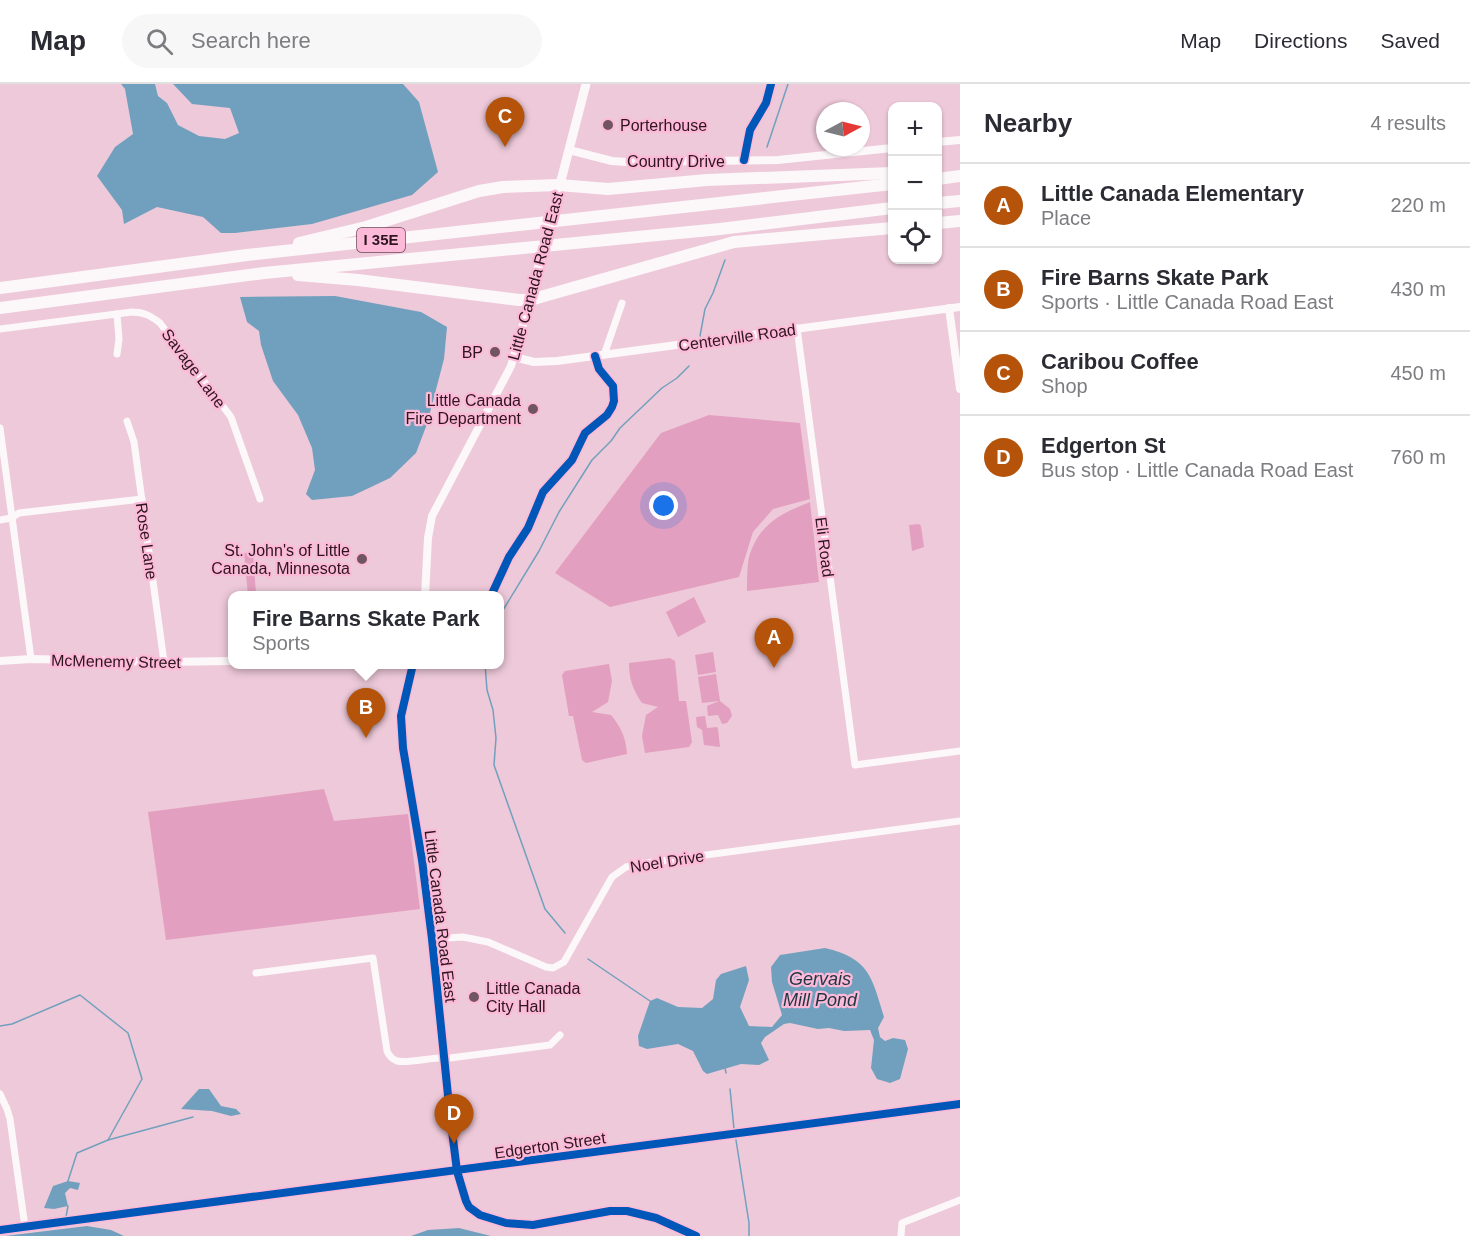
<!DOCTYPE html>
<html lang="en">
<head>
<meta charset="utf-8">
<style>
	body { margin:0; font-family:Helvetica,sans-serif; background:#f7f7f7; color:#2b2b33 }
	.controls { position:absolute; right:18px; top:18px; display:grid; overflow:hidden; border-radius:12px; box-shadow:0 2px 4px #0004 }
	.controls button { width:54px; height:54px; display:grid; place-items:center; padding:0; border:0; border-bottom:2px solid #e1e1e2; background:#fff; color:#2b2b33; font:30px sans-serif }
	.compass { position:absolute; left:816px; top:18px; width:54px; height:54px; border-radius:50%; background:#fff; box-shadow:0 2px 4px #0004; rotate:83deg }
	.you { position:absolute; left:664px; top:422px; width:21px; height:21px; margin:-15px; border:4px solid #fff; border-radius:50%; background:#1a73e8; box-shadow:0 0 0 9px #1a73e833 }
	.badge { display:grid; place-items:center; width:39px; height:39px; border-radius:50%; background:#b45309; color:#fff; font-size:20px; font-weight:700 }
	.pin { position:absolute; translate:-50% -50px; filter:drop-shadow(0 2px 3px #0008) }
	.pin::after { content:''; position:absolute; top:32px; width:21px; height:18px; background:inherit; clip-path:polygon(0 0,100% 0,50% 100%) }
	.popup { position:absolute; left:228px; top:507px; width:276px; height:78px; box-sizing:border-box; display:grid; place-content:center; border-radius:12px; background:#fff; filter:drop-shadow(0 2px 4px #0005); font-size:20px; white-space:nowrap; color:#7c7c81 }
	.popup b { font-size:22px; color:#2b2b33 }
	.popup::after { content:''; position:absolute; left:50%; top:100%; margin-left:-12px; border:12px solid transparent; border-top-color:#fff }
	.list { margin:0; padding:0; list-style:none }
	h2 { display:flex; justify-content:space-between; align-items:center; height:78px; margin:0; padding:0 24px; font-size:26px }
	h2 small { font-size:20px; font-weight:400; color:#7c7c81 }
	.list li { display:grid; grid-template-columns:39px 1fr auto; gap:18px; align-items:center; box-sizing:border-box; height:84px; padding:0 24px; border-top:2px solid #e1e1e2 }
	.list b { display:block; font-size:22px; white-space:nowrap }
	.list p { margin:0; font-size:20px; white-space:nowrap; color:#7c7c81 }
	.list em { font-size:20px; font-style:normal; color:#7c7c81 }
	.icon { flex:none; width:33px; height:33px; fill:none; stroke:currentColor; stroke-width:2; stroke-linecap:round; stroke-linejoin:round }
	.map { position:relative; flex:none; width:960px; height:1152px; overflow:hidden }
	header { display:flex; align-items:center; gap:36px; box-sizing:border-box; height:84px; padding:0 30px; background:#fff; border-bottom:2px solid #e1e1e2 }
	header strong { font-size:28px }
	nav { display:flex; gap:33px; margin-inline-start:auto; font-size:21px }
	.search { width:420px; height:54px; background:#f7f7f7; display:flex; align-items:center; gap:15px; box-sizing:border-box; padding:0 21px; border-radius:33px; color:#7c7c81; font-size:22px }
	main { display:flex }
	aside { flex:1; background:#fff }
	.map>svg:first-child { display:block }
	.green { fill:#e39fbf }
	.water { fill:#71a0be }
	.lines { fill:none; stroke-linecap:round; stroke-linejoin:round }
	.stream { stroke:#71a0be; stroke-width:1.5 }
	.minor { stroke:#fcf7f9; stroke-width:7 }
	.tertiary { stroke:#fcf7f9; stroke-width:8 }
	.secondary { stroke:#fcf7f9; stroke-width:9 }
	.motorway { stroke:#fcf7f9; stroke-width:12 }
	.cycleway-casing { stroke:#fdbad8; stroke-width:11 }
	.cycleway { stroke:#0057b8; stroke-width:8 }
	.poi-dot { fill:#715461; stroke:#fdbad8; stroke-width:2 }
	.labels { text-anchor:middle; stroke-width:4.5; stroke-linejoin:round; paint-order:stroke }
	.shield { fill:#fdbad8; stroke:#6b4657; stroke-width:1.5 }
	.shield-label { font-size:15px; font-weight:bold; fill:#2d1520 }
	.poi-label { font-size:16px; fill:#2d1520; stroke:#fdbad8; text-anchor:end }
	.street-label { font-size:16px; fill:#2d1520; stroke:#fdbad8 }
	.water-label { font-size:18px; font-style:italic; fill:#1c3642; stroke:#fdbad8 }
</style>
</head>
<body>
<header>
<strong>Map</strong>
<div class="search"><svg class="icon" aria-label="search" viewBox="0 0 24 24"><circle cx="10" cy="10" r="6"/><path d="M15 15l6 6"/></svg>Search here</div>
<nav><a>Map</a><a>Directions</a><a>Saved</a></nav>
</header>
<main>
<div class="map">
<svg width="960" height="1152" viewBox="0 0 960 1152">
	<rect width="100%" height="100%" fill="#eec9d9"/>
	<!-- green -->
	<g class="green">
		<polygon points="709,331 800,339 810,415 773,425 753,448 739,493 610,523 555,489 661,349"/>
		<path d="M 810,418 L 819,498 L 747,507 C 747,497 747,484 749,473 C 759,440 780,430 810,418 Z"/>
		<polygon points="919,440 921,442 924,463 912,467 909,441"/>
		<polygon points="253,468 256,510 248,511 244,469"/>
		<polygon points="694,513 706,538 678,553 666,528"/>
		<polygon points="713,568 716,588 698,591 695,571"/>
		<path d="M 670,574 L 675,577 L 679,617 L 686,617 L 692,658 L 689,663 L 645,669 L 642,652 L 646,631 L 658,623 L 642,619 C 633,606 629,595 629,579 Z"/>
		<path d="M 609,580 L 612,597 L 608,618 L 592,628 L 611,631 C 621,643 626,654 627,670 L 586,679 L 582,676 L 573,632 L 569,632 L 562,591 L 565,587 Z"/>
		<polygon points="716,590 720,617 730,625 732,632 727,639 722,640 718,631 708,632 707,622 719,617 702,619 698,593"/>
		<polygon points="705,632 707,644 717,643 718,645 720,663 704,661 702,646 697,643 696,633"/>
		<polygon points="324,705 334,737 408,730 420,825 166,856 148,728"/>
	</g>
	<!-- water -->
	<g class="water">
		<polygon points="121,0 155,0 158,12 167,19 178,41 199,52 225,55 239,49 230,24 192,20 173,0 403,0 419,18 438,88 412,111 312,140 235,149 221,149 203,133 157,123 124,140 122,126 97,92 115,63 133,50 125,5"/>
		<polygon points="335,212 421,228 447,243 444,275 427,340 416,369 390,394 352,412 312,416 306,410 315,386 312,364 298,331 273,297 261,261 259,247 247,238 240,213"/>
		<path d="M 825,864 C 869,874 872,893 884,933 L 878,944 L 880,953 L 885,957 L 893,954 L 905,956 L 908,965 L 900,995 L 890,999 L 877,995 L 871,984 L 874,956 L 870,946 L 844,947 L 829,944 L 818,945 L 790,939 L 784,940 L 765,953 L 761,959 L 769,976 L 759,981 L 741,980 L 707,990 L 703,987 L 693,967 L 678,960 L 647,965 L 639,962 L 638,952 L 650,917 L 657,914 L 678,923 L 702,924 L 713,915 L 716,896 L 721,890 L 746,882 L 749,896 L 740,923 L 749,942 L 772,943 L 782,931 L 772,898 L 771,883 L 780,871 Z"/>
		<polygon points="199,1005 209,1005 221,1022 236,1025 241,1030 231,1032 212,1027 181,1025"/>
		<polygon points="68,1097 80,1099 78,1106 70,1104 65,1109 68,1122 54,1125 44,1124 53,1102"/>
		<polygon points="87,1142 111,1146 124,1152 5,1152"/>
		<polygon points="459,1144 491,1152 411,1152 428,1146"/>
	</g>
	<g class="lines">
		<!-- stream -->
		<g class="stream">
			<polyline points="767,63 788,0"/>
			<polyline points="700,252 705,225 713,209 725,176"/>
			<polyline points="500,531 539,467 559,428 592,376 611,357 620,344 662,304 677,294 689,282"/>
			<polyline points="485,580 487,606 493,626 496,654 494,681 545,825 565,849"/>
			<polyline points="588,875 650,917"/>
			<polyline points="0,942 12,940 80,911 128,949 142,995 108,1056"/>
			<polyline points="725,984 726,989"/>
			<polyline points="730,1005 734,1045"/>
			<polyline points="736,1056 749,1139 749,1152"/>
			<polyline points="68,1097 77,1069 108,1056 193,1033"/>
			<polyline points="66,1133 68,1122"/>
		</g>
		<!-- minor -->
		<g class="minor">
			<polyline points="797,244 855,681 960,667"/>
			<path d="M 0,245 L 132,228 C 144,228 151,232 160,239 L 231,333 L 260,415"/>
			<polyline points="117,270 119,255 117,230"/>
			<polyline points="604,271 622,219"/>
			<polyline points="127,337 134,358 164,578"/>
			<polyline points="0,344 31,575"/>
			<polyline points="0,436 11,434 19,429 142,415"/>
			<polyline points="432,855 463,853 488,858 546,883 553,884 564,878 612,793 626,783 638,780 960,737"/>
			<path d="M 256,889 L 373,874 L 387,967 C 389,972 392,975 397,977 C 410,980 434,972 450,974 L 550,961 L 560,951"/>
			<polyline points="0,1010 7,1025 10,1035 25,1143"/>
			<polyline points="901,1152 902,1139 960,1116"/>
		</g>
		<!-- tertiary -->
		<g class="tertiary">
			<polyline points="938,58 960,56"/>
			<polyline points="569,66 612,77 626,78 778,76 892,64"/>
			<polyline points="949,224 960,305"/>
			<polyline points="514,273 534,278 557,277 960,223"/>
			<polyline points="425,512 428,454 432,432 511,282 530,216"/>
			<polyline points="0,577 31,575 164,578 232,577"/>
			<polyline points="413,580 401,632 403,664 422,776 432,855 450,1031 457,1087 466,1117 469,1123 480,1131 506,1139 533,1141 610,1127 627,1127 656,1134 696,1152"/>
			<polyline points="0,1146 960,1020"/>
		</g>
		<!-- secondary -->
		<polyline class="secondary" points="530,216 586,0"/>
		<!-- motorway -->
		<g class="motorway">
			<polyline points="938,95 960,92"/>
			<polyline points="938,119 960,117"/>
			<polyline points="938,139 960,137"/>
			<polyline points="299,159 366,143 479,107 503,103 559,101 608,105 707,96 892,89"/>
			<polyline points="298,191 358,196 519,216 530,216 734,158 892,144"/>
			<polyline points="0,204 247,171 892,100"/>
			<polyline points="0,224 264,189 720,145 892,124"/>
		</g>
		<defs>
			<g id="cycleway">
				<polyline points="744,76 750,46 766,19 771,0"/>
				<polyline points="491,512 509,473 528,444 543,408 572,376 585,349 607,331 612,323 614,317 613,302 599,285 595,272"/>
				<polyline points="413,580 401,632 403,664 422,776 432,855 450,1031 457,1087 466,1117 469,1123 480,1131 506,1139 533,1141 610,1127 627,1127 656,1134 696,1152"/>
				<polyline points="0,1146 960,1020"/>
			</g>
		</defs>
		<!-- cycleway casing -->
		<use href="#cycleway" class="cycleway-casing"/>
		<!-- cycleway -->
		<use href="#cycleway" class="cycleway"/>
	</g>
	<!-- markers -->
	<g class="poi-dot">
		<circle cx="608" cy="41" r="6"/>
		<circle cx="495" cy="268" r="6"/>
		<circle cx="533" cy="325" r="6"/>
		<circle cx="362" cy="475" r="6"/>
		<circle cx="474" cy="913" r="6"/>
	</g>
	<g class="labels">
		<!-- shield labels -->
		<rect class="shield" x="357" y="144" width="48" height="24" rx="4.5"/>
		<g class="shield-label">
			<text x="381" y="161">I 35E</text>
		</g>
		<!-- poi labels -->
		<g class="poi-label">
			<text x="620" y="47" text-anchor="start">Porterhouse</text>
			<text x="483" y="274">BP</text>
			<text x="521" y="322">Little Canada<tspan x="521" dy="18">Fire Department</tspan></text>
			<text x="350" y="472">St. John's of Little<tspan x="350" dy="18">Canada, Minnesota</tspan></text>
			<text x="486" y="910" text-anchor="start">Little Canada<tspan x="486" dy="18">City Hall</tspan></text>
		</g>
		<!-- street labels -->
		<g class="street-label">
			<text x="676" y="83">Country Drive</text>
			<text transform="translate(535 192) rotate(-75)" y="6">Little Canada Road East</text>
			<text transform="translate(737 253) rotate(-8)" y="6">Centerville Road</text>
			<text transform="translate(194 284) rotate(53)" y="6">Savage Lane</text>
			<text transform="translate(147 457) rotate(82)" y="6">Rose Lane</text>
			<text transform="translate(825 463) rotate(83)" y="6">Eli Road</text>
			<text transform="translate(116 577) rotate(1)" y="6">McMenemy Street</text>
			<text transform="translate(667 777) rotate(-9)" y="6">Noel Drive</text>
			<text transform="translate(441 832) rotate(83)" y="6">Little Canada Road East</text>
			<text transform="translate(550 1061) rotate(-8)" y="6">Edgerton Street</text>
		</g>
		<!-- water labels -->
		<g class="water-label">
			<text x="820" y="901">Gervais<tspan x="820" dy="21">Mill Pond</tspan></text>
		</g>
	</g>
</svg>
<div class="controls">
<button>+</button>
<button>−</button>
<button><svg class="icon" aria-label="locate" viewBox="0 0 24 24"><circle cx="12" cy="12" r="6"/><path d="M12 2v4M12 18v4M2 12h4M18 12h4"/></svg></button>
</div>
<svg class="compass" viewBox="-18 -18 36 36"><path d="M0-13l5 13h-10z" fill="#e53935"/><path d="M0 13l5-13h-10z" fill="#7c7c81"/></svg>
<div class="you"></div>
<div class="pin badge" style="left:774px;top:584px">A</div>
<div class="pin badge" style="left:366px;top:654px">B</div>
<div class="popup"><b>Fire Barns Skate Park</b>Sports</div>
<div class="pin badge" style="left:505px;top:63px">C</div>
<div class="pin badge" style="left:454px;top:1060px">D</div>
</div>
<aside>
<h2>Nearby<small>4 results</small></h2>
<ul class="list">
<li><span class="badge">A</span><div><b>Little Canada Elementary</b><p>Place</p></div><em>220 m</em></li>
<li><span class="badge">B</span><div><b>Fire Barns Skate Park</b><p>Sports · Little Canada Road East</p></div><em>430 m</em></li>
<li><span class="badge">C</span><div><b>Caribou Coffee</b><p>Shop</p></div><em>450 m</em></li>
<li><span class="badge">D</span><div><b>Edgerton St</b><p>Bus stop · Little Canada Road East</p></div><em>760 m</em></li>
</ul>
</aside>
</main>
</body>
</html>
